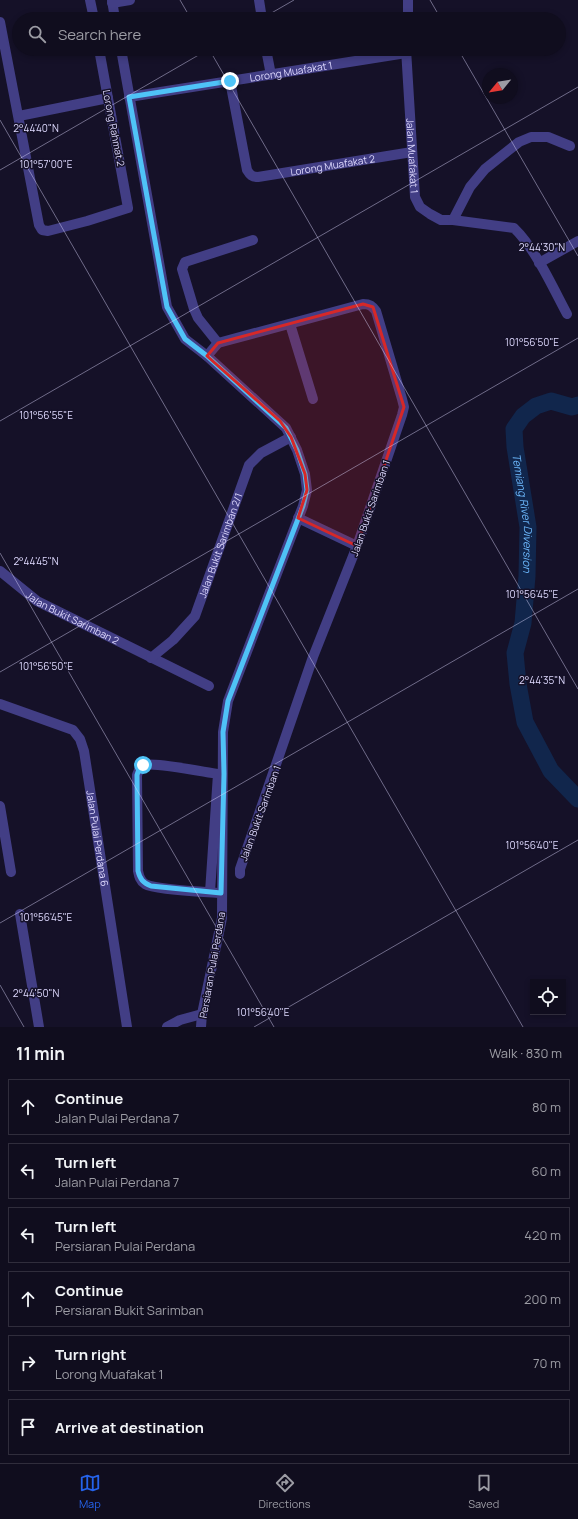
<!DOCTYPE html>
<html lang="en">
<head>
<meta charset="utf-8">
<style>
	body { margin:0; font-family:Manrope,sans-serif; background:#1e1b2b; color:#f1f3f6 }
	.controls { position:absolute; right:12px; bottom:12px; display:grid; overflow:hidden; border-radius:0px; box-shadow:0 2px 6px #0003 }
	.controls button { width:36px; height:36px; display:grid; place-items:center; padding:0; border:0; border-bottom:1px solid #302d3c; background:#100d1e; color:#f1f3f6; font:20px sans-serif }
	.compass { position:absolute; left:482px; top:68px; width:36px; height:36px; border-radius:50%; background:#100d1e; box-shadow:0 2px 6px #0003; rotate:240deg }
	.stop { position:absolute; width:12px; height:12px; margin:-9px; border:3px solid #4fc3f7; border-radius:50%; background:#fff }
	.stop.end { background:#4fc3f7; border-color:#fff; box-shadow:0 1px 4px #0008 }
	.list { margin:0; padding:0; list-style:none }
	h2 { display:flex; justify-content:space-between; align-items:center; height:52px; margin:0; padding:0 16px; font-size:17px }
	h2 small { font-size:13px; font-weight:400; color:#9c9ca4 }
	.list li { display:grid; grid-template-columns:26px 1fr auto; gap:12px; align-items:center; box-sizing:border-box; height:56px; margin:0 8px 8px; padding:0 8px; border:1px solid #302d3c; border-radius:0px }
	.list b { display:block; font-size:15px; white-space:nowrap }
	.list p { margin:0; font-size:13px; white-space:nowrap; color:#9c9ca4 }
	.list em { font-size:13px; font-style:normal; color:#9c9ca4 }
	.icon { flex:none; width:22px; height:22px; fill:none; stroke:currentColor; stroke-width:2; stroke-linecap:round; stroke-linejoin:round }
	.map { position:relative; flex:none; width:578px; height:1027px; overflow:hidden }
	.search { position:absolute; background:#100d1e; box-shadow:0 2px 6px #0003; left:12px; right:12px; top:12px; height:44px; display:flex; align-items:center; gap:10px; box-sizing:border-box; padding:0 14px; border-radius:22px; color:#9c9ca4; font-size:15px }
	.sheet { height:436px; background:#100d1e }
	nav { display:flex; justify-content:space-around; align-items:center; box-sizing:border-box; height:56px; border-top:1px solid #302d3c; background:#100d1e; font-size:11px; color:#9c9ca4 }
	nav a { display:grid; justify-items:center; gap:2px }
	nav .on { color:#2563eb }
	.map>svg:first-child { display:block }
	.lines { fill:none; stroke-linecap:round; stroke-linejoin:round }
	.river { stroke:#11264c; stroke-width:17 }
	.minor { stroke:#423e85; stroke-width:10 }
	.route { stroke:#4fc3f7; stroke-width:5 }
	.marked { fill:#d62828; fill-opacity:0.2; stroke:#d62828; stroke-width:3; stroke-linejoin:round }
	.ticks { fill:none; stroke:#ded9fe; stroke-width:1; stroke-opacity:0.45 }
	.labels { text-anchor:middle; stroke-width:3; stroke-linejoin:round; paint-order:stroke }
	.street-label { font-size:10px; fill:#ded9fe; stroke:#151128 }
	.water-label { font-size:11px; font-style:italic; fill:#6bb6fa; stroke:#151128 }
	.ticks-label { font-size:10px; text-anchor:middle; fill:#ded9fe; stroke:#151128; stroke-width:3; stroke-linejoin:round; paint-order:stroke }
</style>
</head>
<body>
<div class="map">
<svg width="578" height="1027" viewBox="0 0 578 1027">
	<rect width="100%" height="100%" fill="#151128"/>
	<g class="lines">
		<!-- river -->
		<path class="river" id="s1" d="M 578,405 L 572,407 L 551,401 L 536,406 L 523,416 L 514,429 L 515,447 L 528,527 L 527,576 L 523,623 L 515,653 L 518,684 L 525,722 L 551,771 L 578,799"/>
		<!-- minor -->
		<g class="minor">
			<polyline points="90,0 94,19"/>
			<polyline points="112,0 115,19"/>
			<polyline points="259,0 262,19"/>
			<polyline points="112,3 130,0"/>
			<polyline points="408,19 408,0"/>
			<polyline points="0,22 39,225 42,230 48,231 87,221 128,208 99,49"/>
			<polyline points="121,49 167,307 185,339 207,356 286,428 297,450 305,474 307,490 303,506 228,701 223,732 222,918 202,1014 201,1027"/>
			<polyline points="266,49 271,75"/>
			<path id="s2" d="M 406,49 L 415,197 L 420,207 L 430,214 L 441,220 L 453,220 L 514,228 C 535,248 553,288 567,314"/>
			<path id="s3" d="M 230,81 L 247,170 C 250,175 252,177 258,177 L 412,152"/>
			<path id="s4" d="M 129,97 L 406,53"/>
			<polyline points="19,116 108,98"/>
			<polyline points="453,220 470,187 485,169 519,142 531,137 548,137 570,146"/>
			<polyline points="539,263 578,241"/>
			<polyline points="290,324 313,399"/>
			<polyline points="218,343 198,318 194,309 182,269 185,262 253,240"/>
			<path d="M 207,356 L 218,343 L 363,304 C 370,304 372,306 376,311 L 402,399 L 404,407 L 402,415 L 357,546 L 313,657 L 240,869 L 240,874"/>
			<polyline points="298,518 357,546"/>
			<path id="s5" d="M 0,571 L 37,601 L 209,686"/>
			<path id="s6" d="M 151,658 L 173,640 L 195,616 L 249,465 L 261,453 L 291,437"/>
			<path id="s7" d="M 0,704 L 73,730 L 80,739 L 84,751 L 127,1027"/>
			<polyline points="0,806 11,872"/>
			<path d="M 210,892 L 218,774 C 204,772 155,762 144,765 C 140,767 139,770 137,775 L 138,871 C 139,876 140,881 145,884 C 156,890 206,892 221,893"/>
			<polyline points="20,914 39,1027"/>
			<polyline points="167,1027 180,1020 202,1014"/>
		</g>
	</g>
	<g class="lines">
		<!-- route -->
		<path class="route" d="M 143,765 L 139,769 L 137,775 L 138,871 C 140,879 143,883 151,886 L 221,893 L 224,774 L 223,732 L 228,701 L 303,506 L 307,490 L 305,474 L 297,450 L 286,428 L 207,356 L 185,339 L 167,307 L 129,97 L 230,81"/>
	</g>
	<!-- marked area -->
	<path class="marked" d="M 363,304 L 373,307 L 404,407 L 357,546 L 298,518 L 307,490 L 305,474 L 291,437 L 280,421 L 207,356 L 218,343 Z"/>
	<!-- ticks -->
	<path class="ticks" d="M 180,0 L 191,19M 430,0 L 441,19M 261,19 L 294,0M 209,49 L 578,689M 458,49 L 578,256M 0,120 L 523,1027M 0,170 L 209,49M 0,421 L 578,87M 0,553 L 274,1027M 0,672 L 578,338M 0,923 L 578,589M 0,985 L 24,1027M 254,1027 L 578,840"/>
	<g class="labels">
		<!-- street labels -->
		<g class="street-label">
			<text dy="4" stroke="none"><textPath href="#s4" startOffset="164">Lorong Muafakat 1</textPath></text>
			<text transform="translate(114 128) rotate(79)" y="4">Lorong Rahmat 2</text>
			<text dy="4" stroke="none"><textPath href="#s2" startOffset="107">Jalan Muafakat 1</textPath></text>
			<text dy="4" stroke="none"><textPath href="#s3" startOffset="180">Lorong Muafakat 2</textPath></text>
			<text transform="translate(370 508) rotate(-71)" y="4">Jalan Bukit Sarimban 1</text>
			<text dy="4" stroke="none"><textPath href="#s6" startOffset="136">Jalan Bukit Sarimban 2/1</textPath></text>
			<text dy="4" stroke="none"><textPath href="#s5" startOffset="87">Jalan Bukit Sarimban 2</textPath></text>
			<text transform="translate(260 813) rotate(-70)" y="4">Jalan Bukit Sarimban 1</text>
			<text dy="4" stroke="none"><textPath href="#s7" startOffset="190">Jalan Pulai Perdana 6</textPath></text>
			<text transform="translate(212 965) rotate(-80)" y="4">Persiaran Pulai Perdana</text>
		</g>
		<!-- water labels -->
		<g class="water-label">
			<text dy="4" stroke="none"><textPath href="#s1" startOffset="161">Temiang River Diversion</textPath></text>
		</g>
	</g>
	<g class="ticks-label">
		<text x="36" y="132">2°44'40"N</text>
		<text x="46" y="168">101°57'00"E</text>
		<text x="542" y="251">2°44'30"N</text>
		<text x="532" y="346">101°56'50"E</text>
		<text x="46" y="419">101°56'55"E</text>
		<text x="36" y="565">2°44'45"N</text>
		<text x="532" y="598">101°56'45"E</text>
		<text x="46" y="670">101°56'50"E</text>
		<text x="542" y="684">2°44'35"N</text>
		<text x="532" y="849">101°56'40"E</text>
		<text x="46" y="921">101°56'45"E</text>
		<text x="36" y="997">2°44'50"N</text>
		<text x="263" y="1016">101°56'40"E</text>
	</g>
</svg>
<div class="controls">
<button><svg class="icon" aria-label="locate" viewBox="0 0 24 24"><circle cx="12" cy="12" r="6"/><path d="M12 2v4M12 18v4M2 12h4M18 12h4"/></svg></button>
</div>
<svg class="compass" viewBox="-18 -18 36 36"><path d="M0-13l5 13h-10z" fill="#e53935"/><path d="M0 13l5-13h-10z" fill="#9c9ca4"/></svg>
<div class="stop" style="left:143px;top:765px"></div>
<div class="stop end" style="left:230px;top:81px"></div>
<div class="search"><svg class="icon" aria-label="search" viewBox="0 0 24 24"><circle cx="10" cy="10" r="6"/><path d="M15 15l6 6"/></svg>Search here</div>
</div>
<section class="sheet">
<h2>11 min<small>Walk · 830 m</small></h2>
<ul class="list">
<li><svg class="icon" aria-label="ahead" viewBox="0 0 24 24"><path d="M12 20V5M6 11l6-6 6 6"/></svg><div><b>Continue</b><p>Jalan Pulai Perdana 7</p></div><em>80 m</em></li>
<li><svg class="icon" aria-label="left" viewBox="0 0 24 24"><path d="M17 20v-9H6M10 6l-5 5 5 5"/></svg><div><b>Turn left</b><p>Jalan Pulai Perdana 7</p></div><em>60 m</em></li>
<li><svg class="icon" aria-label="left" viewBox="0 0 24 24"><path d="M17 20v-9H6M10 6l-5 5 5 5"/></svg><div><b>Turn left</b><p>Persiaran Pulai Perdana</p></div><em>420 m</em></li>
<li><svg class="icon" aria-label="ahead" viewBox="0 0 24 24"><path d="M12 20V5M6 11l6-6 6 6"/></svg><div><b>Continue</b><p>Persiaran Bukit Sarimban</p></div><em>200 m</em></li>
<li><svg class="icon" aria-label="right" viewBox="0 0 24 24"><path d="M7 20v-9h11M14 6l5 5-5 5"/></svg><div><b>Turn right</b><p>Lorong Muafakat 1</p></div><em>70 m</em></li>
<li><svg class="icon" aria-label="arrive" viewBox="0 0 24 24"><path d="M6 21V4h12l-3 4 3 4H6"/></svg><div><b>Arrive at destination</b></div></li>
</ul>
</section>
<nav>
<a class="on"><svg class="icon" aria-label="map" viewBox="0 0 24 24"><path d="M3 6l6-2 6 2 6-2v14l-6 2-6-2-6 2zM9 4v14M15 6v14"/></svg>Map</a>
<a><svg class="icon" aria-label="directions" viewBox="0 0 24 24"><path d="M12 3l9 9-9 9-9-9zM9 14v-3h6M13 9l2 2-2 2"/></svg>Directions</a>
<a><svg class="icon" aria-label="saved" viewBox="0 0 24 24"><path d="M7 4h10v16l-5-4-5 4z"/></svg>Saved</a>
</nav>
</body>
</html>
